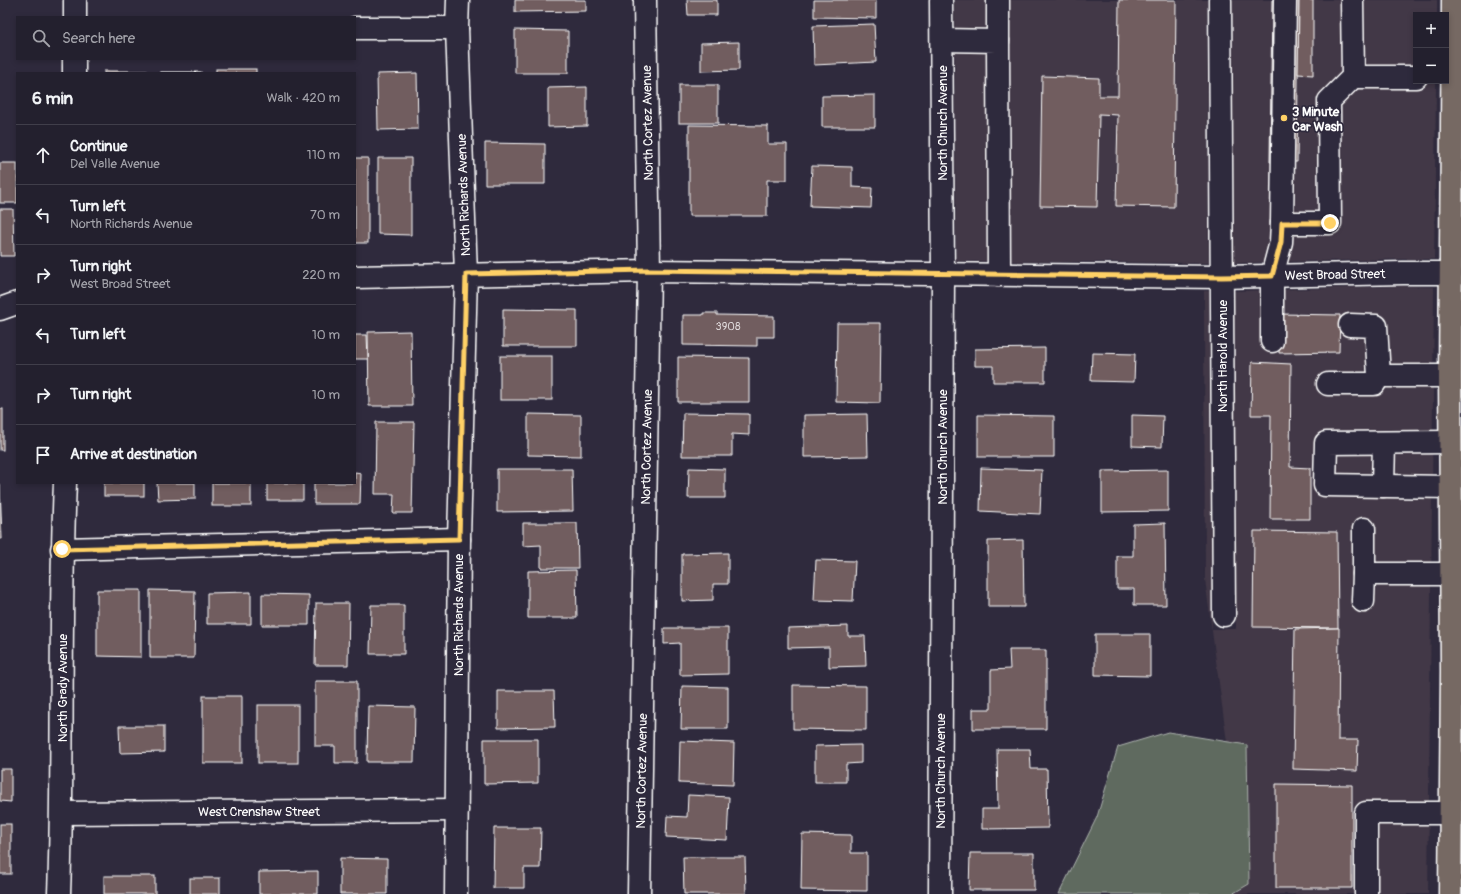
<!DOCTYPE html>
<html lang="en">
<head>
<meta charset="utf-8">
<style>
	body { margin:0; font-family:Pangolin,sans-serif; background:#2f2d3a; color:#f1f3f6 }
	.controls { position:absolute; right:12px; top:12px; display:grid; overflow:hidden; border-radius:0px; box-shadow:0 2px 6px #0003 }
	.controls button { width:36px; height:36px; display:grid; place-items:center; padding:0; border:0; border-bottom:1px solid #403e4a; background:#23202e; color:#f1f3f6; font:20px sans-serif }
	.stop { position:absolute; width:12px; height:12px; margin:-9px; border:3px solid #ffd166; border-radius:50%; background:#fff }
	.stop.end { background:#ffd166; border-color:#fff; box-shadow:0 1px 4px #0008 }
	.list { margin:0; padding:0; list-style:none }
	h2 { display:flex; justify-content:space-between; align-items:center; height:52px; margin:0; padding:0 16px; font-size:17px }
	h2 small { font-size:13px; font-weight:400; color:#a3a3aa }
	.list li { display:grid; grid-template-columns:26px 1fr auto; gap:12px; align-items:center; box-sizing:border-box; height:60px; padding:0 16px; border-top:1px solid #403e4a }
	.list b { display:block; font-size:15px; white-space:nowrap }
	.list p { margin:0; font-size:13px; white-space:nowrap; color:#a3a3aa }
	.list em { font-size:13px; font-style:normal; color:#a3a3aa }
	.icon { flex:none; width:22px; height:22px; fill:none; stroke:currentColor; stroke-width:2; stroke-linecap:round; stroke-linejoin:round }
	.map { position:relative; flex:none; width:1461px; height:894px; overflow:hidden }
	.search { position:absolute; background:#23202e; box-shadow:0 2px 6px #0003; left:16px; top:16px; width:340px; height:44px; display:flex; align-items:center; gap:10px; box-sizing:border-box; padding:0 14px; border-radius:0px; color:#a3a3aa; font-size:15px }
	.panel { position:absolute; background:#23202e; box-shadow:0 2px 6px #0003; left:16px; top:72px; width:340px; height:412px; border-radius:0px }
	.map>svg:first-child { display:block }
	.built { fill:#433947 }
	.green { fill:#5e6a5f; stroke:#aeb4af }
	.building { fill:#715d5e; stroke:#fff }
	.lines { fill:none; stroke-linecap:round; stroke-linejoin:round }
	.minor-casing { stroke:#fff; stroke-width:25 }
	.major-casing { stroke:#fff; stroke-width:25 }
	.minor { stroke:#2f2a3d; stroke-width:22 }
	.major { stroke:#766964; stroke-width:22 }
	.route { stroke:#ffd166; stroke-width:5 }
	.poi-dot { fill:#ffd166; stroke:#2f2a3d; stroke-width:1.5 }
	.labels { text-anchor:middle; stroke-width:3.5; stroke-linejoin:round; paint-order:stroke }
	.number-label { font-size:11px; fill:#dcd6d7 }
	.poi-label { font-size:13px; font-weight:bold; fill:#fff; stroke:#2f2a3d; text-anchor:start }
	.street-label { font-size:13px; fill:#fff; stroke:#2f2a3d }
</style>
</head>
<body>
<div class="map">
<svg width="1461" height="894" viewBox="0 0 1461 894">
	<rect width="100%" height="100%" fill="#2f2a3d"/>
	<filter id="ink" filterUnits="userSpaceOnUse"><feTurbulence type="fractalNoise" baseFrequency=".025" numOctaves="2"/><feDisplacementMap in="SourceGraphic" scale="8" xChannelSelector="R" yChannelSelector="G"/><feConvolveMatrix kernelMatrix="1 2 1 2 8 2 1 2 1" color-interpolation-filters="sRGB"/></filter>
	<g filter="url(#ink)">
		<!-- built -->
		<g class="built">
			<polygon points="954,0 1207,0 1209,263 956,261"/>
			<polygon points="1232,0 1437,0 1437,15 1416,15 1416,81 1436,81 1434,259 1403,259 1234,263"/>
			<polygon points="1403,286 1434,287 1428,894 1232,894 1249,884 1247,745 1227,742 1205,579 1204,291 1209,291 1212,628 1212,629 1236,629 1234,291"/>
		</g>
		<!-- green -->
		<polygon class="green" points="1168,732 1247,745 1249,884 1232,894 1059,894 1097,817 1118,747"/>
		<!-- building -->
		<g class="building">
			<polygon points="515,0 586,0 586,11 515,12"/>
			<polygon points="687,0 717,0 717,15 688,15"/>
			<polygon points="814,0 876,0 876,18 814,17"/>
			<polygon points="1119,0 1176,0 1174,207 1116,206 1118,115 1099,114 1097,207 1040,206 1042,76 1099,78 1099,96 1118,96"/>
			<polygon points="1272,0 1299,0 1297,162 1270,162"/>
			<polygon points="1299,0 1313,0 1313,75 1298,74"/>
			<polygon points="874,24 876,62 814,65 813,26"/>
			<polygon points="515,30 568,31 568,73 515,73"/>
			<polygon points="739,42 739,70 701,71 701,43"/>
			<rect x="216" y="69" width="40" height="4"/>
			<rect x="104" y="71" width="43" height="2"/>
			<rect x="160" y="72" width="41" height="1"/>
			<polygon points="417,73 418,129 378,130 377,74"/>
			<rect x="679" y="85" width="39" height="38"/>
			<polygon points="587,87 587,126 548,127 548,88"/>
			<polygon points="875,95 875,127 822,127 822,96"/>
			<polygon points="689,125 768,126 768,144 787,144 787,180 767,180 767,216 689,216"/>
			<polygon points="485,143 545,144 545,184 485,184"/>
			<rect x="355" y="158" width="13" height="85"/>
			<polygon points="378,158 411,158 411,235 378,234"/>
			<rect x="0" y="163" width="17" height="40"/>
			<polygon points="812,166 852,167 852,187 872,188 871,208 810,206"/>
			<polygon points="0,209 13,209 14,256 0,256"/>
			<polygon points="503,309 577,310 577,346 503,346"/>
			<polygon points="703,313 717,313 717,315 774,316 774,337 757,337 757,346 683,345 683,315 703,315"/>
			<polygon points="1280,314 1340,315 1339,352 1279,353"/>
			<polygon points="837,323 881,323 880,403 836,402"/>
			<polygon points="411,331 412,406 369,406 368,332"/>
			<polygon points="355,335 367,335 368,359 355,359"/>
			<polygon points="1045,348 1045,382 993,382 993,366 975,366 975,349"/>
			<polygon points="1092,353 1135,354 1134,382 1091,381"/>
			<rect x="500" y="356" width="52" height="44"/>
			<polygon points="678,357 749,358 749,402 678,402"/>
			<polygon points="1252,362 1291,364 1290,467 1310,468 1310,519 1270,519 1271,415 1251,415"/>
			<rect x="0" y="409" width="3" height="41"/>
			<polygon points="683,413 749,414 749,435 732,434 732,456 682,456"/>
			<polygon points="528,414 581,415 581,456 528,455"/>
			<polygon points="867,414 868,456 804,457 804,415"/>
			<polygon points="978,415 1054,416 1054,457 978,457"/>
			<polygon points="1132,415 1163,416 1162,447 1132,446"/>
			<polygon points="376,422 414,422 412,513 393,513 394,494 375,494"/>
			<polygon points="689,468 725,469 725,498 688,498"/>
			<polygon points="981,468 1042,470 1040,514 980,511"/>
			<polygon points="497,469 572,469 573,511 497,512"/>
			<polygon points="1168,470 1168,511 1102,512 1102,471"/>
			<polygon points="355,472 361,473 360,504 314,504 314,483 355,483"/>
			<rect x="104" y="483" width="40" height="13"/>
			<polygon points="157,483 195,483 195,499 158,500"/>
			<rect x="212" y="483" width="39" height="23"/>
			<rect x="267" y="483" width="36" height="17"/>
			<polygon points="0,484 2,539 0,539"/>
			<polygon points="523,523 577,523 578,568 541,568 541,545 523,546"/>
			<polygon points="1165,523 1166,605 1134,605 1134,589 1117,589 1117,556 1133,556 1133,524"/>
			<polygon points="1254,531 1337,532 1338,628 1253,627"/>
			<polygon points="1023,540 1024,607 988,607 988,541"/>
			<polygon points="728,553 728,584 713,584 713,600 682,601 682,554"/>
			<polygon points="816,560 855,561 853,601 814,600"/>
			<polygon points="576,570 577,618 528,618 528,571"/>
			<polygon points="97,590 141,590 141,657 97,656"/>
			<polygon points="150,590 195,591 194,658 150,658"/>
			<polygon points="251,592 251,624 207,624 207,593"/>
			<polygon points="262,594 309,595 309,625 262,625"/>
			<polygon points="316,603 349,603 348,665 315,665"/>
			<polygon points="371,605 404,605 404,654 370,654"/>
			<polygon points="848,626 848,636 865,636 866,666 829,667 829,647 788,648 788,628"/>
			<polygon points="664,628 728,628 728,674 680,675 680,643 664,644"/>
			<polygon points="1339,628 1338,740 1358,740 1357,771 1293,769 1295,629"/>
			<polygon points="1095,634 1150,634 1150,676 1095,675"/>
			<polygon points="1009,650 1046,650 1046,729 973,729 973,709 991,709 991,670 1010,669"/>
			<polygon points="315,681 357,681 357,763 335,763 335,746 315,746"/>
			<polygon points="793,685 866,686 866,730 793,729"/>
			<polygon points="682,686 728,687 728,729 681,729"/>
			<polygon points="498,691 554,691 555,727 498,728"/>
			<rect x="203" y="696" width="39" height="67"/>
			<rect x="258" y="705" width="40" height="58"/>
			<polygon points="368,706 415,707 414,762 367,762"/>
			<polygon points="119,726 164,726 164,752 120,753"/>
			<polygon points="484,739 538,739 538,783 484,784"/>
			<polygon points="680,741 734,743 733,785 679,783"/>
			<polygon points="861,745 861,763 846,764 846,782 815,782 815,746"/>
			<polygon points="997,749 1030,749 1031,769 1047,769 1048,828 982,829 982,809 998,809"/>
			<polygon points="0,769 11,769 11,802 0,801"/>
			<polygon points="1276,784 1352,785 1352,888 1276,888"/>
			<polygon points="688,795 729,797 727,840 666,837 667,816 687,817"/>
			<rect x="0" y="824" width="11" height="50"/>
			<polygon points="494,828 541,828 540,868 524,868 524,888 493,888"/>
			<polygon points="802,834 851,835 851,853 867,853 867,891 801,890"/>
			<polygon points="970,853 1034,853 1034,890 969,890"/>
			<polygon points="683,857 745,857 746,894 684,894"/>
			<polygon points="340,858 387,859 387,894 340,894"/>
			<polygon points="318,871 318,894 259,894 259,872"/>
			<rect x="104" y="876" width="51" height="18"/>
			<rect x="190" y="878" width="30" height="16"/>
		</g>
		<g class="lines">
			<defs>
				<g id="minor">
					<polyline points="1220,0 1224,615"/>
					<polyline points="75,17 75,0"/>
					<polyline points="355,28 457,28"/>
					<polyline points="942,40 998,41 999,275"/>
					<polyline points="998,41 998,0"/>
					<polyline points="74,73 74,59"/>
					<polyline points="1353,77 1416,77"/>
					<polyline points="1282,223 1330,223 1329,101 1353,77 1352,0"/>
					<polyline points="355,277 649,271 1222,277 1403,273 1451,273"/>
					<polyline points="0,309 17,303"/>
					<polyline points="1350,325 1376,326 1379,376 1450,376"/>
					<polyline points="1272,341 1272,276 1281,242 1282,223 1285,0"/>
					<polyline points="1328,384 1374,384 1379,376"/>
					<polyline points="1383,486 1384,443"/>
					<polyline points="1450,487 1325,485 1326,443 1450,442"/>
					<polyline points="1364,529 1364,574 1451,574"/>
					<polyline points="62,549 459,539"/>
					<polyline points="1363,601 1364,574"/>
					<polyline points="62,813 457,810"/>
					<path d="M 59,894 C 64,757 59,620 65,483"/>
					<polyline points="456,894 459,539 466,274 457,28 458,0"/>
					<polyline points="639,894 649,271 645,0"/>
					<polyline points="940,894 943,275 941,0"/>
					<polyline points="1366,894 1366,813 1450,813"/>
				</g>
				<polyline id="major" points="1450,894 1452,671 1450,376 1453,0"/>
			</defs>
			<!-- minor casing -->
			<use href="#minor" class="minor-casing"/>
			<!-- major casing -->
			<use href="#major" class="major-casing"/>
			<!-- minor -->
			<use href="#minor" class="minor"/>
			<!-- major -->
			<use href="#major" class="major"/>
		</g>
	</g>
	<g class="lines" filter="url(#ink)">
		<!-- route -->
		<polyline class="route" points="62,549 459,539 466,274 649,270 1222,277 1272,276 1281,242 1282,223 1330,223"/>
	</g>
	<!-- markers -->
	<circle class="poi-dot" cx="1284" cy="118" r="4"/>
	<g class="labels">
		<!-- number labels -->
		<g class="number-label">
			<text x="728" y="330">3908</text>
		</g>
		<!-- poi labels -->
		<g class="poi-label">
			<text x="1292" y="116">3 Minute<tspan x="1292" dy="15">Car Wash</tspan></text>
		</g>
		<!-- street labels -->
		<g class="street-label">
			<text transform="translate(647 123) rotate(-91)" y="5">North Cortez Avenue</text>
			<text transform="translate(942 123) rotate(-90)" y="5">North Church Avenue</text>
			<text transform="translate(463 195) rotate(-92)" y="5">North Richards Avenue</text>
			<text transform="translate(1335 274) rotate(-1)" y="5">West Broad Street</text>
			<text transform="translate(1222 356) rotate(-90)" y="5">North Harold Avenue</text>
			<text transform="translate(646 447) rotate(-89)" y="5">North Cortez Avenue</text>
			<text transform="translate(942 447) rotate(-90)" y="5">North Church Avenue</text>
			<text transform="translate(458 615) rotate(-90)" y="5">North Richards Avenue</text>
			<text transform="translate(62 688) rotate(-90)" y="5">North Grady Avenue</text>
			<text transform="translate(641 771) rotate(-89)" y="5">North Cortez Avenue</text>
			<text transform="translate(940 771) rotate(-90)" y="5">North Church Avenue</text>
			<text x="259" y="816">West Crenshaw Street</text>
		</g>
	</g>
</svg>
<div class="controls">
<button>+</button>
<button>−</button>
</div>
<div class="stop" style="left:62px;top:549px"></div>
<div class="stop end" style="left:1330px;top:223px"></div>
<div class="search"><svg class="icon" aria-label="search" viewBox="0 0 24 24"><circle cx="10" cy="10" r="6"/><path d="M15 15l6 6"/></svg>Search here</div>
<section class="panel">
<h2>6 min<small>Walk · 420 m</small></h2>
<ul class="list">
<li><svg class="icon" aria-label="ahead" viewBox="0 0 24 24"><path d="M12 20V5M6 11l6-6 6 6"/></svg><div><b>Continue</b><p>Del Valle Avenue</p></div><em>110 m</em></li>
<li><svg class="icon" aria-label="left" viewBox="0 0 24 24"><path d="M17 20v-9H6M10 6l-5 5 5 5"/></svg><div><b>Turn left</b><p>North Richards Avenue</p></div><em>70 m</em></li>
<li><svg class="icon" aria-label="right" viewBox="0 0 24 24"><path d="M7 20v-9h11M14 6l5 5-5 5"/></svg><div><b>Turn right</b><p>West Broad Street</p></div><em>220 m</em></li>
<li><svg class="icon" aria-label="left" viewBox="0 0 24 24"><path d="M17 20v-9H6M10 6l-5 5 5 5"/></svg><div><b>Turn left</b></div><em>10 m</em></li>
<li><svg class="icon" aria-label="right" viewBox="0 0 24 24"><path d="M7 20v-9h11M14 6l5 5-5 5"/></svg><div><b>Turn right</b></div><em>10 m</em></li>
<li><svg class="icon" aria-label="arrive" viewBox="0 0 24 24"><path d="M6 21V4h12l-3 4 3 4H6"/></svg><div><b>Arrive at destination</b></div></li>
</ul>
</section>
</div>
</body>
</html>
